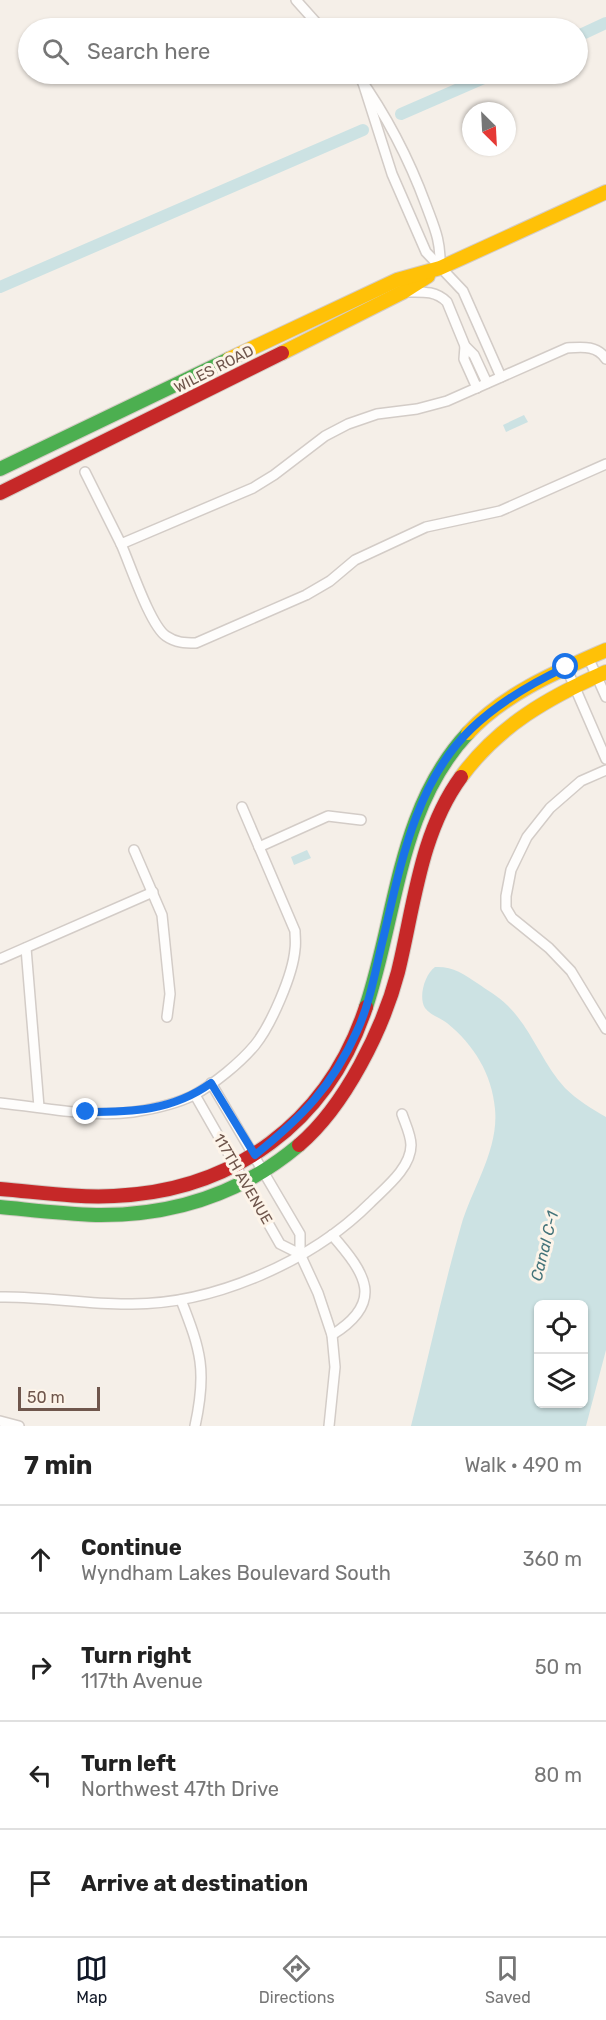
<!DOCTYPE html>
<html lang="en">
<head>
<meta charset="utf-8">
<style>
	body { margin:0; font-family:Rubik,sans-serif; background:#f2f2f2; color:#222 }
	.controls { position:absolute; right:18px; bottom:18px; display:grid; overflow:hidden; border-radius:9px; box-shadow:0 2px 4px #0004 }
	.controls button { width:54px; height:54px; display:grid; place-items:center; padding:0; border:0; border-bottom:2px solid #e0e0e0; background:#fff; color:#222; font:30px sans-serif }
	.compass { position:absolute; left:462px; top:102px; width:54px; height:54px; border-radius:50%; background:#fff; box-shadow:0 2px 4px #0004; rotate:156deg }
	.scale { position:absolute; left:18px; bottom:15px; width:82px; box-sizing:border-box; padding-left:6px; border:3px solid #6f564c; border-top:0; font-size:16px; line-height:21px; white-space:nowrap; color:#6f564c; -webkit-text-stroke:4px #fdf4e9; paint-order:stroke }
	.stop { position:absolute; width:18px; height:18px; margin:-14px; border:4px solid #1a73e8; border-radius:50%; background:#fff }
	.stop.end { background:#1a73e8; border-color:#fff; box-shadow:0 2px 6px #0008 }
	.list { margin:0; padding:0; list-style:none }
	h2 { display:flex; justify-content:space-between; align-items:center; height:78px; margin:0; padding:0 24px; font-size:26px }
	h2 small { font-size:20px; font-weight:400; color:#767676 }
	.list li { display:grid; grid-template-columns:39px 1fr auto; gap:18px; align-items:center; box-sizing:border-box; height:108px; padding:0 24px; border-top:2px solid #e0e0e0 }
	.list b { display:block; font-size:22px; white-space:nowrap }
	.list p { margin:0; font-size:20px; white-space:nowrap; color:#767676 }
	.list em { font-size:20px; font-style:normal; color:#767676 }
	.icon { flex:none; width:33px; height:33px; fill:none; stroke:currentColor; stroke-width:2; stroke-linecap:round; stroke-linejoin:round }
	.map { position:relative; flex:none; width:606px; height:1426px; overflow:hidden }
	.search { position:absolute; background:#fff; box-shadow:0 2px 4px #0004; left:18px; right:18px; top:18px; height:66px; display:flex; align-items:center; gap:15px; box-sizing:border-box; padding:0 21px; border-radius:33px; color:#767676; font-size:22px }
	.sheet { height:510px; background:#fff }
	nav { display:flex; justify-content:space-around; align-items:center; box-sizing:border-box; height:84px; border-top:2px solid #e0e0e0; background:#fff; font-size:16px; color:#767676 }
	nav a { display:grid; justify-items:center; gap:3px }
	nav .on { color:#111827 }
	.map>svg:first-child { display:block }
	.water { fill:#cce2e3; fill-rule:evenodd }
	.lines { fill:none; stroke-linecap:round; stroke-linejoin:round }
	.canal { stroke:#cce2e3; stroke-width:12 }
	.street-casing { stroke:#d3ccc7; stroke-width:12 }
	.fast-casing { stroke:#d4ccc5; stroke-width:16 }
	.slow-casing { stroke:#d4ccc5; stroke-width:16 }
	.jam-casing { stroke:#d4ccc5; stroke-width:16 }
	.street { stroke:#fefdfc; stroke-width:9 }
	.fast { stroke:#4caf50; stroke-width:14 }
	.slow { stroke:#ffc107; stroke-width:14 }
	.jam { stroke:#c62828; stroke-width:14 }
	.route { stroke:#1a73e8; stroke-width:8 }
	.labels { text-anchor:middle; stroke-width:6; stroke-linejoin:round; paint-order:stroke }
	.street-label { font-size:15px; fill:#6f564c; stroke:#fdf4e9 }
	.water-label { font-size:16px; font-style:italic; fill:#45747a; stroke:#fdf4e9 }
</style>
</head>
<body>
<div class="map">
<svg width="606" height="1426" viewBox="0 0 606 1426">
	<rect width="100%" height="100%" fill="#f5efe8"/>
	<!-- water -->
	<g class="water">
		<polygon points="524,415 528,422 506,432 503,425"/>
		<polygon points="307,850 311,858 294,865 291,857"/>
		<path d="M 435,967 C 452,966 464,974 477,983 C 487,990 498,996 507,1005 C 531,1028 542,1063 565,1088 C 577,1100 592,1109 606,1117 L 606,1350 L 586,1426 L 411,1426 C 428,1360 442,1292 461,1226 C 472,1188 499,1150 495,1109 C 492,1074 474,1045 447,1023 C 441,1018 430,1015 425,1008 C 418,997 425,974 435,967 ZM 538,1304 L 584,1304 L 584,1404 L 538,1404 Z"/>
	</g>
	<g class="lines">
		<!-- canal -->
		<g class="canal">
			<polyline points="578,36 606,23"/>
			<polyline points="401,114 493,74"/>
			<polyline points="0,287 363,130"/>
		</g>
		<defs>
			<g id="street">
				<polyline points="296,0 321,28"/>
				<path d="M 357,74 C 387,116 408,156 426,205 C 435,229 441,241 440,268"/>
				<polyline points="363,83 392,174 426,252 463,291 501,377"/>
				<path d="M 405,292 C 421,292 435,290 447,302 L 465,346 L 474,355 L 487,383"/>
				<polyline points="465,346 464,359 477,388"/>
				<path d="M 85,472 L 121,544 L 253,488 L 274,475 L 325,436 L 348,424 L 377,414 L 417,409 L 447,401 L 567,348 C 582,347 597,345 606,359"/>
				<path d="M 121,544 C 130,564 150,625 166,636 C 176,643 185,643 196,643 L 306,595 L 330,581 L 355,560 L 426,527 L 500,511 L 606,464"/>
				<polyline points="588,657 606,697"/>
				<polyline points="566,667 606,759"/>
				<polyline points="606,770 581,781 550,808 527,837 511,870 506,896 506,908 512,918 549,948 571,971 606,1029"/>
				<polyline points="259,847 328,816 361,820"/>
				<polyline points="134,850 162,915 170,994 167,1017"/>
				<polyline points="26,948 39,1107"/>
				<polyline points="0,959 153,892"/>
				<polyline points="211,1083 300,1234 300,1254 318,1293 332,1335 335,1367 329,1426"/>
				<polyline points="195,1095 280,1244 300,1254"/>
				<path d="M 0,1103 C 42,1107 91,1118 133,1112 C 153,1109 176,1104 194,1095 C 214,1084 240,1063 255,1045 C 271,1025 293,975 295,949 C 296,943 295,936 295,931 L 242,807"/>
				<path d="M 0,1297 C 44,1296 88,1305 132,1304 C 215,1304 312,1261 370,1203 C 385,1188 411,1168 411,1145 C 411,1135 405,1123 402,1114"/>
				<path d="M 181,1300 C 201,1351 207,1371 195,1426"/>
				<path d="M 332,1335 C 385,1302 366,1274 332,1235"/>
				<polyline points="0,1421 19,1426"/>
			</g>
			<g id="fast">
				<polyline points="0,469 229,359"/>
				<path d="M 366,1007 C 397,914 398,808 468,733"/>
				<path d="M 0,1207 C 32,1210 64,1214 96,1215 C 173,1216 241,1194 299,1145"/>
			</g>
			<g id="slow">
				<polyline points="282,353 403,292 428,276"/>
				<polyline points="229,359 397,280 440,268 606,192"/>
				<path d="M 468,733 C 505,693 558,671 606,650"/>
				<path d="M 461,777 C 498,726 549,697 606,672"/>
			</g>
			<g id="jam">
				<polyline points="0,493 282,353"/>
				<path d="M 299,1145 C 345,1106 383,1029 398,972 C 414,907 420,833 461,777"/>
				<path d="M 0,1189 C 38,1192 76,1198 114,1196 C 234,1191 328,1122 366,1007"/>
			</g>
		</defs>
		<!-- street casing -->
		<use href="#street" class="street-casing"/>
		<!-- fast casing -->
		<use href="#fast" class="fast-casing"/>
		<!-- slow casing -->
		<use href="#slow" class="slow-casing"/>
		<!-- jam casing -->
		<use href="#jam" class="jam-casing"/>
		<!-- street -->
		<use href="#street" class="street"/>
		<!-- fast -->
		<use href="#fast" class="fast"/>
		<!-- slow -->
		<use href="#slow" class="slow"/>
		<!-- jam -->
		<use href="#jam" class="jam"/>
	</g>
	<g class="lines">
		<!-- route -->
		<path class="route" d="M 86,1112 C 132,1112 172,1111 211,1083 L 255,1155 C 302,1117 332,1087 357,1031 C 371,1001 376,966 384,935 C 401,863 416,782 471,729 C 499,702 532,683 566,667"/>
	</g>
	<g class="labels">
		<!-- street labels -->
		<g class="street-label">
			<text transform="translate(214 369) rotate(-27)" y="5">WILES ROAD</text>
			<text transform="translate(243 1179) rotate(60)" y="5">117TH AVENUE</text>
		</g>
		<!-- water labels -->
		<g class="water-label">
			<text transform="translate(544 1246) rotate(-76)" y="6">Canal C-1</text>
		</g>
	</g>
</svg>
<div class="controls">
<button><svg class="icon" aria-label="locate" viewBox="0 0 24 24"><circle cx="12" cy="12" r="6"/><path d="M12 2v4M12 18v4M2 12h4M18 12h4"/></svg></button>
<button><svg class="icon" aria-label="layers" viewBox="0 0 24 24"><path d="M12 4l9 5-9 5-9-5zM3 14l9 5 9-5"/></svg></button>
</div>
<svg class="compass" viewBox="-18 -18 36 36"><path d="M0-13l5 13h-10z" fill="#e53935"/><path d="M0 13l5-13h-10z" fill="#767676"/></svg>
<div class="scale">50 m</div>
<div class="stop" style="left:566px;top:667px"></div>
<div class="stop end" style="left:86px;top:1112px"></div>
<div class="search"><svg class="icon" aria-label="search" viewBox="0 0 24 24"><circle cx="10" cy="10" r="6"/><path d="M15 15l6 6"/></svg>Search here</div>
</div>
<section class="sheet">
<h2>7 min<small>Walk · 490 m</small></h2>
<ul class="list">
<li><svg class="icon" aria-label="ahead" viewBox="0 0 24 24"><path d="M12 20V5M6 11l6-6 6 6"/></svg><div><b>Continue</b><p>Wyndham Lakes Boulevard South</p></div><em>360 m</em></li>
<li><svg class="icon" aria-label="right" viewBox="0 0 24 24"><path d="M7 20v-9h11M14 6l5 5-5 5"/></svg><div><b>Turn right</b><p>117th Avenue</p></div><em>50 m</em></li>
<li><svg class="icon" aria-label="left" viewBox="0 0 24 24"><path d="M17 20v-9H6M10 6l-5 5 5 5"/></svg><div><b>Turn left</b><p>Northwest 47th Drive</p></div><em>80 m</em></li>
<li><svg class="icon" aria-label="arrive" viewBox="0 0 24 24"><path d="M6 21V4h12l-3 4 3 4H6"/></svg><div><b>Arrive at destination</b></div></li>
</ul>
</section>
<nav>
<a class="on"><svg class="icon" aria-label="map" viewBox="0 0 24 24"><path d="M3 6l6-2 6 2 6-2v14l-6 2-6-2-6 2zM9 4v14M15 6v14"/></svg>Map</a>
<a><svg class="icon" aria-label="directions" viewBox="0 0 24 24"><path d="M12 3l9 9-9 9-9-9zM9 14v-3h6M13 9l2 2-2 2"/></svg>Directions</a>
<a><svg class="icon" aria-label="saved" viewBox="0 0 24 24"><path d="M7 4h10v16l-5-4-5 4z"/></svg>Saved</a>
</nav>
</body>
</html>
